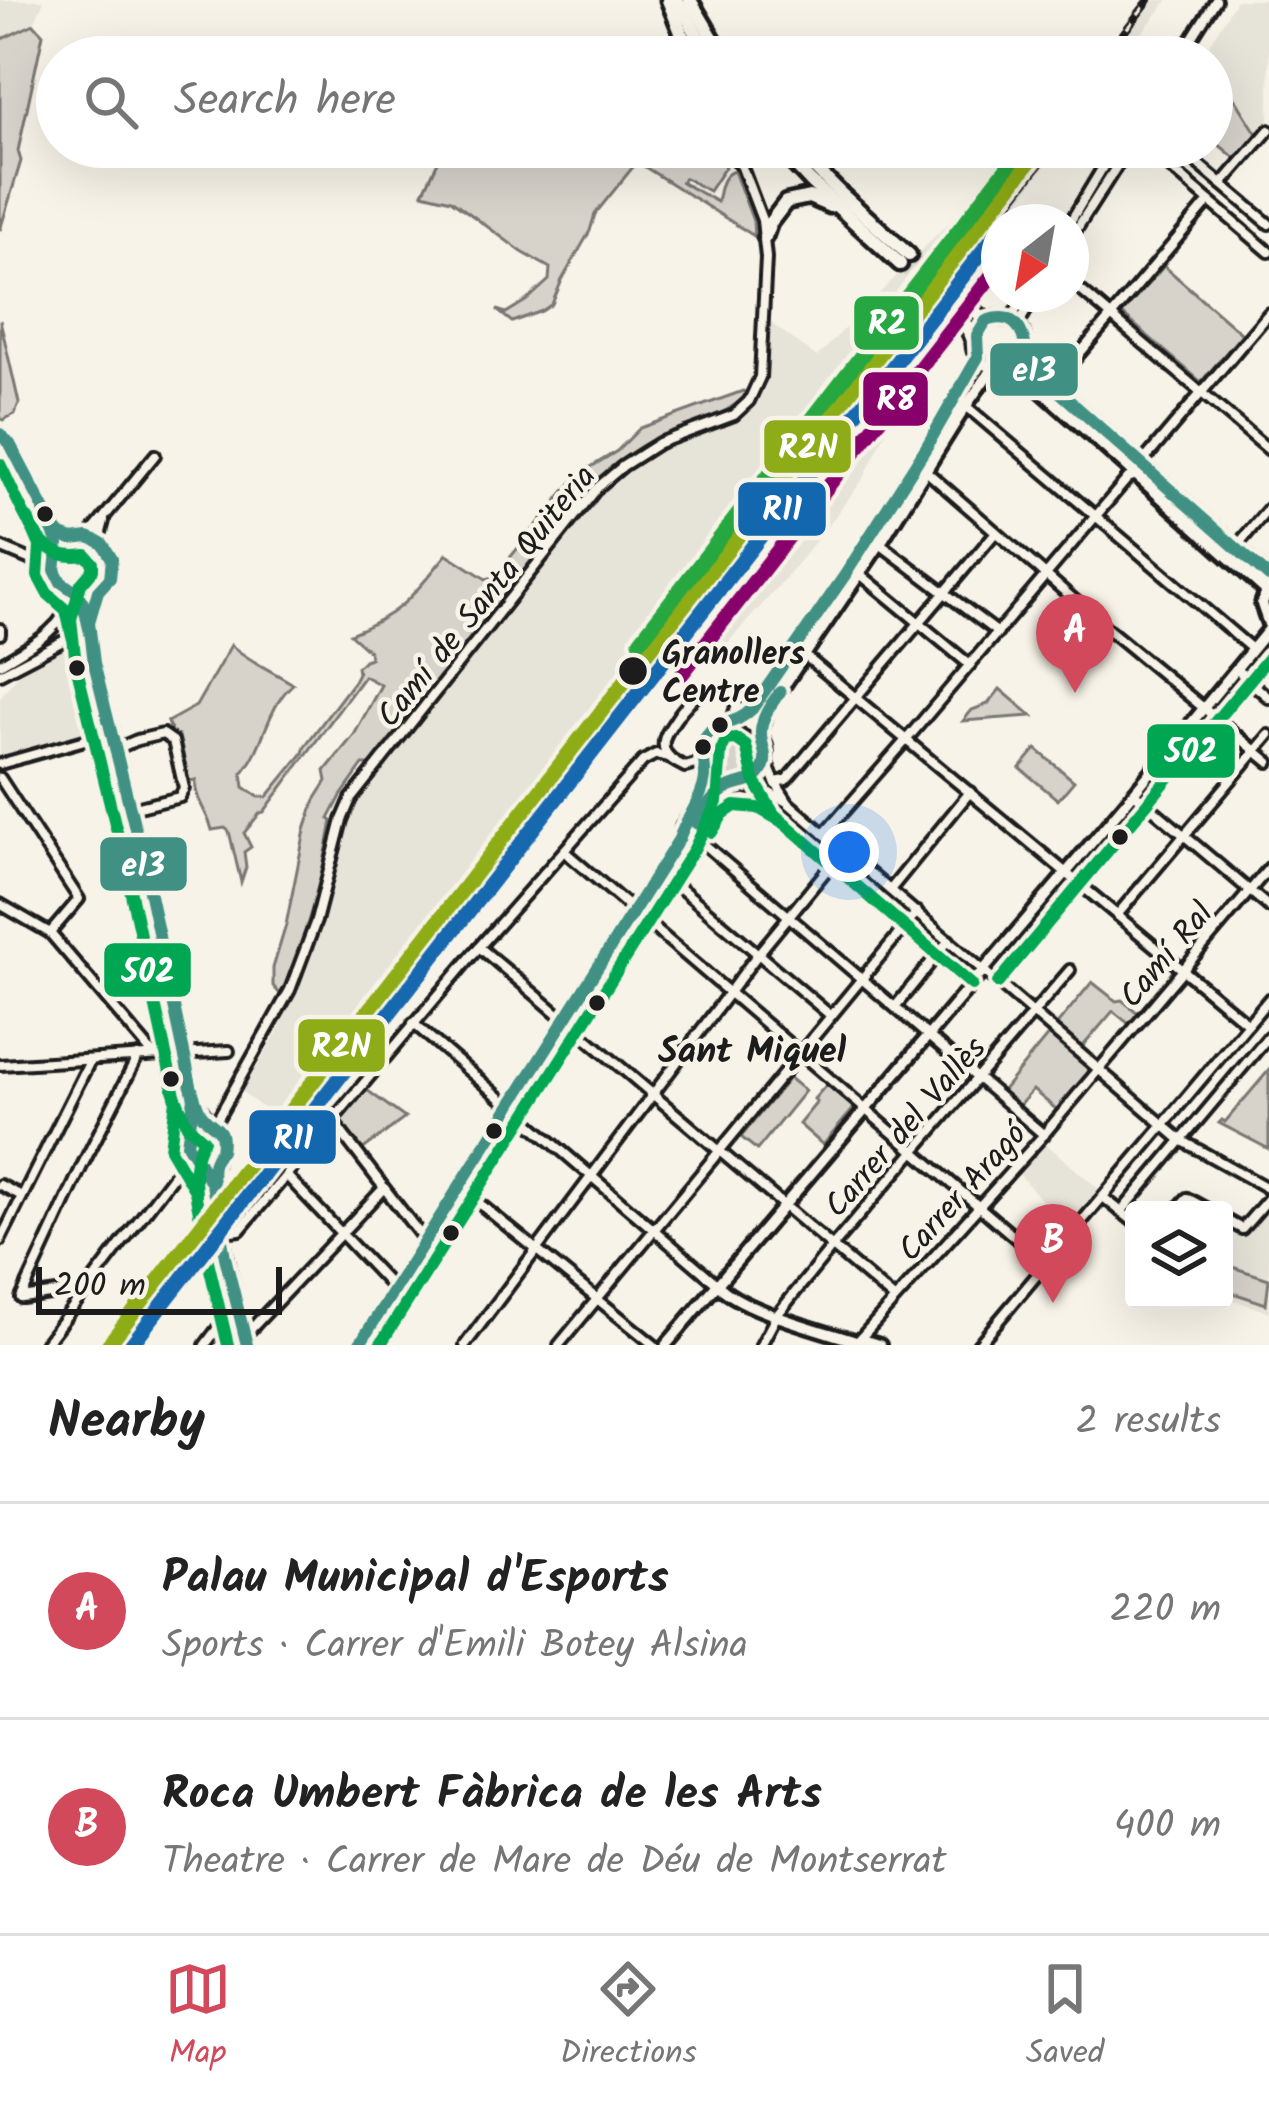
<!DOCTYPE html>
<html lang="en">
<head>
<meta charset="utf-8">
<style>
	body { margin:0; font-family:Kalam,sans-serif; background:#f2f2f2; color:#222 }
	.controls { position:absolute; right:36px; bottom:36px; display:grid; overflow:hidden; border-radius:12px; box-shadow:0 12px 48px #0002 }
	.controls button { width:108px; height:108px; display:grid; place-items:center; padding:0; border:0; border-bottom:3px solid #e0e0e0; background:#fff; color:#222; font:60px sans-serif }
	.compass { position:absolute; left:981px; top:204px; width:108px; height:108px; border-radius:50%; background:#fff; box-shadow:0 12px 48px #0002; rotate:211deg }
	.scale { position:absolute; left:36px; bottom:30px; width:246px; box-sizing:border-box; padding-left:12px; border:6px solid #1c1c1c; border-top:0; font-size:33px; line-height:42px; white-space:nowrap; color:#1c1c1c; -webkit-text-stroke:9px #f7f3e8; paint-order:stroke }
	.you { position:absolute; left:849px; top:852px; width:42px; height:42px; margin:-30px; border:9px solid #fff; border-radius:50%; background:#1a73e8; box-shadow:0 0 0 18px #1a73e833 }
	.badge { display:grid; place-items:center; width:78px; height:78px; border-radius:50%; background:#d1495b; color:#fff; font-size:39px; font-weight:700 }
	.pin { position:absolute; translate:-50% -99px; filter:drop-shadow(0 3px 6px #0008) }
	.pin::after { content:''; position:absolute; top:63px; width:42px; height:36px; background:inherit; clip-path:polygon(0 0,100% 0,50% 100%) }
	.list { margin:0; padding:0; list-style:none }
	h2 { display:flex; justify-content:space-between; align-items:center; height:156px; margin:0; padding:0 48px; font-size:51px }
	h2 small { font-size:39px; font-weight:400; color:#767676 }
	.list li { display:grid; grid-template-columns:78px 1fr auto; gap:36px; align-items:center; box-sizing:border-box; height:216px; padding:0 48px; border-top:3px solid #e0e0e0 }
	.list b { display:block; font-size:45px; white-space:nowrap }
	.list p { margin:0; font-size:39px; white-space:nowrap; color:#767676 }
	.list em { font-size:39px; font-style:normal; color:#767676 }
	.icon { flex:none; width:66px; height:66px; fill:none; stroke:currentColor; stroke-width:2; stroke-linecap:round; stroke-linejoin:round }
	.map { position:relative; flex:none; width:1269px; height:1345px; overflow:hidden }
	.search { position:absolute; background:#fff; box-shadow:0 12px 48px #0002; left:36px; right:36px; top:36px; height:132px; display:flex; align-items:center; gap:30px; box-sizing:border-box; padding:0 42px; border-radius:66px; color:#767676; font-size:45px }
	.sheet { height:588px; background:#fff }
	nav { display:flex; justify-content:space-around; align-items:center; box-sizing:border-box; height:168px; border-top:3px solid #e0e0e0; background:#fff; font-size:33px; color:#767676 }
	nav a { display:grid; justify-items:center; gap:6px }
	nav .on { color:#d1495b }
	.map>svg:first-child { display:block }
	.built { fill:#e6e3d9 }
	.green { fill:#d7d3cb; stroke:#7a7874; stroke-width:3 }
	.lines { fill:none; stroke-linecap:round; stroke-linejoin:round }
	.trunk-tunnel { stroke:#d6d3c9; stroke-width:12; stroke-dasharray:12 6; stroke-linecap:butt }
	.minor-casing { stroke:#1c1c1c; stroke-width:16 }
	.tertiary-casing { stroke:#1c1c1c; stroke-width:18 }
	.secondary-casing { stroke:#1c1c1c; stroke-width:20 }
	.trunk-casing { stroke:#1c1c1c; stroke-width:21 }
	.minor { stroke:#f7f3e8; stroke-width:8 }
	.tertiary { stroke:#f7f3e8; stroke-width:9 }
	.secondary { stroke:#f7f3e8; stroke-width:10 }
	.trunk { stroke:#f7f3e8; stroke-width:12 }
	.rail-casing { stroke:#1c1c1c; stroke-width:8 }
	.rail { stroke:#f7f3e8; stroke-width:3; stroke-dasharray:9; stroke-linecap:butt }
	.bus-1-casing { stroke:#f7f3e8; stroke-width:21 }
	.bus-2-casing { stroke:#f7f3e8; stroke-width:21 }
	.bus-1 { stroke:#409183; stroke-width:12 }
	.bus-2 { stroke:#00a651; stroke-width:12 }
	.rail-1-casing { stroke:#f7f3e8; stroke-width:24 }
	.rail-2-casing { stroke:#f7f3e8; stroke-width:24 }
	.rail-3-casing { stroke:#f7f3e8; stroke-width:24 }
	.rail-4-casing { stroke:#f7f3e8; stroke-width:24 }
	.rail-1 { stroke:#8eac18; stroke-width:15 }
	.rail-2 { stroke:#1267af; stroke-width:15 }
	.rail-3 { stroke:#26a741; stroke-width:15 }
	.rail-4 { stroke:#88006a; stroke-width:15 }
	.bus-dot { fill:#1c1c1c; stroke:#f7f3e8; stroke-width:4.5 }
	.labels { text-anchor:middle; stroke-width:9; stroke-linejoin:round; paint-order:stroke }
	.street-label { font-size:33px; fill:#1c1c1c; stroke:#f7f3e8 }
	.stop-label { font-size:33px; font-weight:bold; fill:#1c1c1c; stroke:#f7f3e8; text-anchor:start }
	.neighbourhood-label { font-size:36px; font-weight:bold; fill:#1c1c1c; stroke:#f7f3e8 }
	.line-badge { stroke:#f7f3e8; stroke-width:4.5 }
	.badge-label { font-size:33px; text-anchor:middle; font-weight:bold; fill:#fff }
</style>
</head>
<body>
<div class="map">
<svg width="1269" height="1345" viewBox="0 0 1269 1345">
	<rect width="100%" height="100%" fill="#f7f3e8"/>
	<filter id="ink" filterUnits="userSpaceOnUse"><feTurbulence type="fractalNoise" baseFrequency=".00833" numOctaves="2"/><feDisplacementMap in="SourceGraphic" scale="24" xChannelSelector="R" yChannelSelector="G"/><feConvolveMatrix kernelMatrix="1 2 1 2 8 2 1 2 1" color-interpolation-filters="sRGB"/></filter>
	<g filter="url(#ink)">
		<!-- built -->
		<g class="built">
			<polygon points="0,0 44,0 34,24 0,40"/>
			<polygon points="1143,0 1168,0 1128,50 1130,53 1127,57 1100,57"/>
			<polygon points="1236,0 1269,0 1269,120 1257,134 1237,102 1212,72 1212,57 1202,57"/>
			<polygon points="1012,147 1059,147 1003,222 999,222 999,227 921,357 864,478 827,527 779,586 715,657 684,635 420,973 309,1107 128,1345 97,1345 273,1116 242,1092 277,1033 304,974 334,884 349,821 360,798 596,500 632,468 656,452 698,434 732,423 750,410 764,390 767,377 771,323 817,357 961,210"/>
			<polygon points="65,646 88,731 0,757 0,697 20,673 45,652"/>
			<polygon points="1045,1143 1100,1190 1067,1229 1018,1173"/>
			<polygon points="1262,1212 1269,1216 1269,1312 1224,1297 1224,1221 1244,1232"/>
		</g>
		<!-- green -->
		<g class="green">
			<polygon points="34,24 43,34 18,151 21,161 0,230 0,40"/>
			<polygon points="1212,72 1237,102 1257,134 1236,159 1212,139"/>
			<path d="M 445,147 L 711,147 L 725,167 L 709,191 L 685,178 L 681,182 L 717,202 C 720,190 720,175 734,171 L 753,221 L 754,236 L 637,162 L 595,214 L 590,231 L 562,280 L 552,304 L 542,311 L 512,322 L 497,310 L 506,313 L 527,300 L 549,280 L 550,268 L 522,252 L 451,200 L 423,193 Z"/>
			<polygon points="1164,266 1242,334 1201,382 1122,314"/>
			<polygon points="0,320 19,403 15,414 3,420 0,418"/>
			<path d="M 743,391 L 747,394 C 724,420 682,425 650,441 C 627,453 607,471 588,489 L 371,765 L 363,765 L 341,796 L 329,819 L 332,821 C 322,881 305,939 281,995 L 273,986 L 273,968 L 286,925 L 305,830 L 315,800 L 327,781 L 325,771 L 354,735 L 381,685 L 364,676 L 264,812 L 260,813 L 244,833 L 251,847 L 244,852 L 246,867 L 241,882 L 229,831 L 225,828 L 212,830 C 208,813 193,797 196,780 L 189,781 L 179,736 L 174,736 L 167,722 L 196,706 L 231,645 C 249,661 272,671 293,684 C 266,708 265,747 242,773 L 244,787 L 259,797 L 267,797 L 303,753 L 305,746 L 354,681 L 358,673 L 357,667 L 364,660 L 370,658 L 369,651 L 350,634 C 404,612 411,597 447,554 L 486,579 L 494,577 L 578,475 L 617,451 L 640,428 Z"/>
			<polygon points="1000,689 1032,716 963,721 972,710 988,704"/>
			<circle cx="733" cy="755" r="24"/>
			<polygon points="1036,749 1074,781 1058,800 1020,768"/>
			<polygon points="1092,982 1116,1001 1122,1000 1143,1017 1134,1028 1113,1011 1078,1052 1097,1070 1062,1114 1033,1090 1014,1111 998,1096"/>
			<polygon points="1269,1070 1269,1149 1219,1123 1222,1120 1225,1122"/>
			<polygon points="789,1078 805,1091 757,1150 741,1137"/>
			<polygon points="827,1084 855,1107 823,1145 799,1124 817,1102 814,1099"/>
			<polygon points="360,1085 405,1118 358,1153 332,1120"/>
			<polygon points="1226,1265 1269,1279 1266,1304 1224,1290"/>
		</g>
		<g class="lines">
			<!-- trunk-tunnel -->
			<g class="trunk-tunnel">
				<polyline points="909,255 972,309"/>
				<polyline points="900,264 963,318"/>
			</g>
			<defs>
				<g id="minor">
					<polyline points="1169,57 1177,44"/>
					<polyline points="1180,57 1216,0"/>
					<polyline points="1146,147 1269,252"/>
					<polyline points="1178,147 1269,224"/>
					<polyline points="1222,184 1269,130"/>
					<polyline points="1070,222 1115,147"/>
					<polyline points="1071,238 1129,147"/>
					<polyline points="1071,282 1269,450"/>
					<polyline points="1010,320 1026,294"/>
					<polyline points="1018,325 1036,294"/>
					<polyline points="1053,385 1209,201"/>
					<polyline points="966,406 1252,649"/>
					<polyline points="1141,464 1269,313"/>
					<polyline points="926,471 1109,630 1269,762"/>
					<polyline points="88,537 155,455"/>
					<polyline points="103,544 100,536 104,521"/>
					<polyline points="880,544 998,633"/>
					<polyline points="0,547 55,570"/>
					<polyline points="1235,548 1269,508"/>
					<polyline points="860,574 970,665"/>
					<polyline points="0,629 0,634"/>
					<polyline points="804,655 1248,1024"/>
					<path d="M 0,664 C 32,645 63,630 75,592"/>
					<polyline points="1236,669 1269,698"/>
					<polyline points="0,674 65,640 79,645 93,662"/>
					<polyline points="116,749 137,740 163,734 173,741 184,788 180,797 131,809"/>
					<polyline points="766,760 775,782 787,801"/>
					<path d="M 702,762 L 685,767 C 676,762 666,758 664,747 C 662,737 670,728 675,720 C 690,697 715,674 737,705 L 731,721"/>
					<polyline points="0,764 113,732"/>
					<polyline points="0,778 79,899 50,933"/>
					<polyline points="775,782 786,780 792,773 996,532"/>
					<polyline points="741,786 764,790 787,802 1181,1140 1269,1189"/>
					<polyline points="1134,793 1269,907"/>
					<polyline points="690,832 1044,1135"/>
					<polyline points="824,834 907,739 1128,478 1136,475"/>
					<polyline points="564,851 1046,1264"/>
					<polyline points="659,870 830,1015"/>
					<polyline points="890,890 970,792"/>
					<polyline points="0,904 50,933 152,1053"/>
					<polyline points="1118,914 1269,735"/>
					<polyline points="479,947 894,1299"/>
					<polyline points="895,1007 949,940"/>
					<polyline points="413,1023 717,1284"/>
					<polyline points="0,1065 229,1051"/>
					<polyline points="332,1120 425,1241"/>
					<polyline points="214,1125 290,990 316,921 342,820 351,799 598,487 623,466 659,443 734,415 749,401 760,377 766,258 762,220 740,162"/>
					<polyline points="286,1175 394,1289"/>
					<polyline points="0,1185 22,1196"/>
					<polyline points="459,1187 654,1345"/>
					<polyline points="1103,1197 1134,1222"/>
					<polyline points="1176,1210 1187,1198 1209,1210"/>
					<polyline points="1121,1212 1269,1036"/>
					<polyline points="1224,1219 1242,1229 1269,1198"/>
					<polyline points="220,1221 231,1231 240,1230 479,947 643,761 656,754 669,757"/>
					<polyline points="0,1241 90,1061"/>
					<polyline points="21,1298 82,1166 138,1056"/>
					<polyline points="22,1298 64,1292 78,1300"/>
					<polyline points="857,1342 1040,1139 1269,868"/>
					<polyline points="44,1345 191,1152"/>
					<polyline points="205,1345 236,1304"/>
					<polyline points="236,1345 384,1188"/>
					<polyline points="465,1345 758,954 843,850"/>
					<polyline points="559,1345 917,912"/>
					<polyline points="761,1345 777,1315 832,1247 1070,970"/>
					<polyline points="978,1345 1269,999"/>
				</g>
				<g id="tertiary">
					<polyline points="0,434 10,444 53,526 58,554"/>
					<circle cx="84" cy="566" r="28"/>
					<path d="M 77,593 C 93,620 91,652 99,682 C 137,820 161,961 194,1099 L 209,1122"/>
					<path d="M 738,721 L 759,701 C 836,589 912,477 978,357"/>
					<circle cx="734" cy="754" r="33"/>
					<polyline points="760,735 769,708 880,544 966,406 993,368"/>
					<polyline points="679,839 690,832 710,802 729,787"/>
					<polyline points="194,1099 187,1144 211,1182"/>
					<path d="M 189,1129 L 201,1121 C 242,1128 210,1157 212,1180 C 213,1195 217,1211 220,1226 C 228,1266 238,1305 247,1345"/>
					<path d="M 717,1284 C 740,1310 821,1330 857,1342 L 867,1341 L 880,1345"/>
					<polyline points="359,1345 679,839 682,827 700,797 706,771"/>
					<polyline points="666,1345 1127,801 1269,629"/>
				</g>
				<g id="secondary">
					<path d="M 1024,349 C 1006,388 959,360 978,330 C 989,311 1018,316 1023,336 C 1026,346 1026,355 1029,365 L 1269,577"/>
					<polyline points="1007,368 1022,373 1269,593"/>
					<polyline points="1268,588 1262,604 1269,624"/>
				</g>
				<g id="trunk">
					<polyline points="668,0 691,57"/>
					<polyline points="677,0 710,57"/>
					<polyline points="690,0 724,57"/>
					<polyline points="731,147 740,162"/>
					<polyline points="778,147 810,181 900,264"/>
					<polyline points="794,147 840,193 909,255"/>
					<polyline points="765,237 770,223 786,202 809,197 830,206"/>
					<polyline points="972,309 986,321"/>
					<polyline points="963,318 974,342"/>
				</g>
			</defs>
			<!-- minor casing -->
			<use href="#minor" class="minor-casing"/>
			<!-- tertiary casing -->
			<use href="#tertiary" class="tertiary-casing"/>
			<!-- secondary casing -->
			<use href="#secondary" class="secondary-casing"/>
			<!-- trunk casing -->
			<use href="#trunk" class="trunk-casing"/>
			<!-- minor -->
			<use href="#minor" class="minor"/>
			<!-- tertiary -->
			<use href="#tertiary" class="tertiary"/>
			<!-- secondary -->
			<use href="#secondary" class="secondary"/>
			<!-- trunk -->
			<use href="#trunk" class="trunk"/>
			<defs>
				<g id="rail">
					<polyline points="1105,57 1149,0"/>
					<polyline points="978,244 1053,147"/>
					<polyline points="713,646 844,477 894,387 988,231"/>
				</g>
			</defs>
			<!-- rail casing -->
			<use href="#rail" class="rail-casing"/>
			<!-- rail -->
			<use href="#rail" class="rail"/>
			<defs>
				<g id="bus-1">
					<polyline points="0,434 10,444 53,526 61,535 72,539 88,537 96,540 103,544 112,559 110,578 98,591 89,622 94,663 139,844 194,1099 187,1144 212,1184 225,1257 247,1345"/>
					<polyline points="44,511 58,543 55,570 61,582 77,593 83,603 90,633"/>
					<path d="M 696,823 C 705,810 713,795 728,788 C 740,782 753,784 761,772 C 770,758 762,749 761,735 C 760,719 771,704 780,692"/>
					<path d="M 190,1084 C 194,1093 196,1107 202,1115 C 215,1132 225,1124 221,1151 C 208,1162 213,1180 214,1195"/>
					<path d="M 359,1345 L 679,839 C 686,818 703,799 705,777 C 706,760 697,744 710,731 C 722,720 735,726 752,709 L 845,575 L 927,446 L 978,357 L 977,336 L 986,321 C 1021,308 1025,340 1029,365 L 1269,577"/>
				</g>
				<g id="bus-2">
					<path d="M 0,464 C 12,487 29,533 49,548 C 60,557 73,557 86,555 L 93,563 L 93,570 L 81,584 L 71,619 L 76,665 L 121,848 L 176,1100 L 170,1149 L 195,1191 L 208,1261 L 228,1345"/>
					<polyline points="28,518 40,546 38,576 47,593 66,610 72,637"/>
					<polyline points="712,832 723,814 735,806 758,808 786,824"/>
					<polyline points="998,983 1269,657"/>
					<path d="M 173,1090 L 187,1125 L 204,1140 C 192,1157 195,1176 196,1196"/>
					<polyline points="380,1345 694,849 717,802 721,751 726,740 736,739 746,746 754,780 774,814 972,985"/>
				</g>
			</defs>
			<!-- bus-1 casing -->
			<use href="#bus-1" class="bus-1-casing"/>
			<!-- bus-2 casing -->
			<use href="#bus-2" class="bus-2-casing"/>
			<!-- bus-1 -->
			<use href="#bus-1" class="bus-1"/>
			<!-- bus-2 -->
			<use href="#bus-2" class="bus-2"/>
			<defs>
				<polyline id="rail-1" points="108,1345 1041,147"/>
				<polyline id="rail-2" points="131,1345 999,230"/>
				<polyline id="rail-3" points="640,641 1023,147"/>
				<polyline id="rail-4" points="682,674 999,266"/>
			</defs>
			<!-- rail-1 casing -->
			<use href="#rail-1" class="rail-1-casing"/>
			<!-- rail-2 casing -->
			<use href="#rail-2" class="rail-2-casing"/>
			<!-- rail-3 casing -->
			<use href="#rail-3" class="rail-3-casing"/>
			<!-- rail-4 casing -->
			<use href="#rail-4" class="rail-4-casing"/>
			<!-- rail-1 -->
			<use href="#rail-1" class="rail-1"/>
			<!-- rail-2 -->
			<use href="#rail-2" class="rail-2"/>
			<!-- rail-3 -->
			<use href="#rail-3" class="rail-3"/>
			<!-- rail-4 -->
			<use href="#rail-4" class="rail-4"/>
		</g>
	</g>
	<!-- markers -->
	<g class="bus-dot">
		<circle cx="45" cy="514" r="10"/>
		<circle cx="77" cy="668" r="10"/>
		<circle cx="633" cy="671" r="16"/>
		<circle cx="720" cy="725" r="10"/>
		<circle cx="703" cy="747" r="10"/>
		<circle cx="1120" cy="837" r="10"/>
		<circle cx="597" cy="1003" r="10"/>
		<circle cx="171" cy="1079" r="10"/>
		<circle cx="494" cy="1131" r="10"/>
		<circle cx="451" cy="1233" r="10"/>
	</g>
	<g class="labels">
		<!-- street labels -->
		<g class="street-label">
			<text transform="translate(485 595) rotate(-51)" y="12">Camí de Santa Quiteria</text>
			<text transform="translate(1165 954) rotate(-50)" y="12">Camí Ral</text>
			<text transform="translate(904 1126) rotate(-49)" y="12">Carrer del Vallès</text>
			<text transform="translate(961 1191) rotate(-48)" y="12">Carrer Aragó</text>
		</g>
		<!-- stop labels -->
		<g class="stop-label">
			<text x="662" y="664">Granollers<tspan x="662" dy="38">Centre</tspan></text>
		</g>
		<!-- neighbourhood labels -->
		<g class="neighbourhood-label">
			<text x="752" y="1062">Sant Miquel</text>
		</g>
	</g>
	<g class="line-badge">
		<rect x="852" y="294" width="69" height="58" rx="12" fill="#26a741"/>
		<rect x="988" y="341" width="92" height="57" rx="12" fill="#409183"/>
		<rect x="861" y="370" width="69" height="58" rx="12" fill="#88006a"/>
		<rect x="762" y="418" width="91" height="57" rx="12" fill="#8eac18"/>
		<rect x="736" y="480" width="92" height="58" rx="12" fill="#1267af"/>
		<rect x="1145" y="722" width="92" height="58" rx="12" fill="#00a651"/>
		<rect x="98" y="835" width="91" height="58" rx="12" fill="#409183"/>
		<rect x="102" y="941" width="91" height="58" rx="12" fill="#00a651"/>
		<rect x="296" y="1017" width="91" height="57" rx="12" fill="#8eac18"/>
		<rect x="247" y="1108" width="91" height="58" rx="12" fill="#1267af"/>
	</g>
	<g class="badge-label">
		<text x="887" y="334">R2</text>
		<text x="1034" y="381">e13</text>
		<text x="896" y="410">R8</text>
		<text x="808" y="458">R2N</text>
		<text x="782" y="520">R11</text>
		<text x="1191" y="762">502</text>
		<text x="143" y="876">e13</text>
		<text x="148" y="982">502</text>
		<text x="341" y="1057">R2N</text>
		<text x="293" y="1149">R11</text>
	</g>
</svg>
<div class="controls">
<button><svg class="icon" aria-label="layers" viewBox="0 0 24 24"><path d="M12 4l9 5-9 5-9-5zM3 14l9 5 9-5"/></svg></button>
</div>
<svg class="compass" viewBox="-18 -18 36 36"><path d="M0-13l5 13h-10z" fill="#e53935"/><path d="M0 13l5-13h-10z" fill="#767676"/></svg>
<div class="scale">200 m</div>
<div class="you"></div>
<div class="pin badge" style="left:1075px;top:693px">A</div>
<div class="pin badge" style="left:1053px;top:1303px">B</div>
<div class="search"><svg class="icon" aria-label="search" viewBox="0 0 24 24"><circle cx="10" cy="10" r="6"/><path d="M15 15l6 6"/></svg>Search here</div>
</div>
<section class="sheet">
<h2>Nearby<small>2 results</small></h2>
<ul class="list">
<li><span class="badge">A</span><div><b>Palau Municipal d'Esports</b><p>Sports · Carrer d'Emili Botey Alsina</p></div><em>220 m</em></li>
<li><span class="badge">B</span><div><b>Roca Umbert Fàbrica de les Arts</b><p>Theatre · Carrer de Mare de Déu de Montserrat</p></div><em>400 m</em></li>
</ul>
</section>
<nav>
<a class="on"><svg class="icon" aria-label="map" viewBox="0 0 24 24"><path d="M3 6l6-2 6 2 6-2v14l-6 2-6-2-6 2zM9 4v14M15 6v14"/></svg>Map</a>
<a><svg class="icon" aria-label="directions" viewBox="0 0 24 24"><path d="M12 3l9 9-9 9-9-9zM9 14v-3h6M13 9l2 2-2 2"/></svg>Directions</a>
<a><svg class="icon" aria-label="saved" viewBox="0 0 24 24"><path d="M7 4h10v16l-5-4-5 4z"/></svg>Saved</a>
</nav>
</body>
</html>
